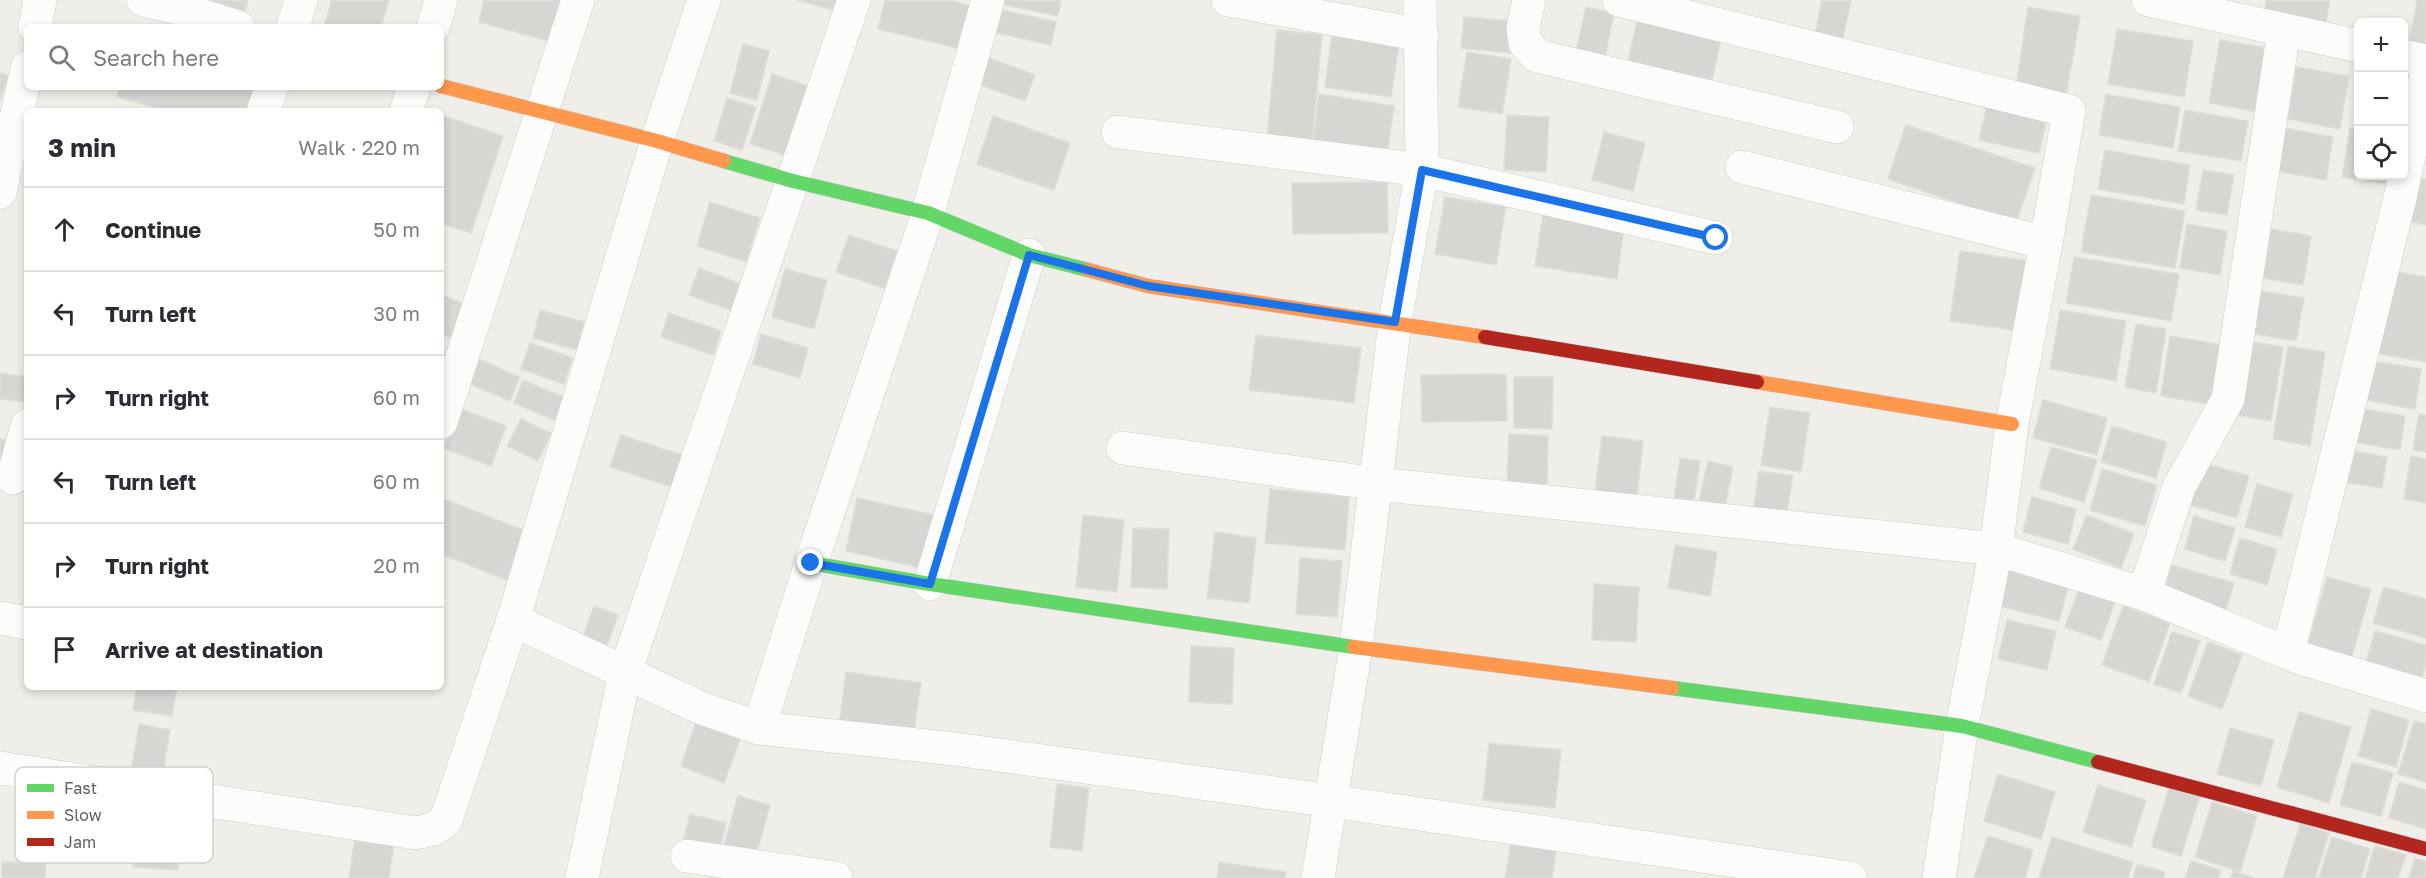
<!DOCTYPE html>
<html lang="en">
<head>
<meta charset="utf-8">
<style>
	body { margin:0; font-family:"Golos Text",sans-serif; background:#f7f7f7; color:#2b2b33 }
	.controls { position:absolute; right:18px; top:18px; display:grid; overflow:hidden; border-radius:9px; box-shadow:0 3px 9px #0003 }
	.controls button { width:54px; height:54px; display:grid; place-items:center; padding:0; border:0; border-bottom:2px solid #e1e1e2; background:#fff; color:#2b2b33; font:30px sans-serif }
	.stop { position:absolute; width:18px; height:18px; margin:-14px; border:4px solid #1a73e8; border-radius:50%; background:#fff }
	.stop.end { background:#1a73e8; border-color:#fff; box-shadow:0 2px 6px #0008 }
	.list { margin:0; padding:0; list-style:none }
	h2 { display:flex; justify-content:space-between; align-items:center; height:78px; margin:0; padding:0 24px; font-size:26px }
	h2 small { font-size:20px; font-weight:400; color:#7c7c81 }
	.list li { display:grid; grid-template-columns:39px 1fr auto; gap:18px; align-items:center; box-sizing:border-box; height:84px; padding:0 24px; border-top:2px solid #e1e1e2 }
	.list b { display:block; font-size:22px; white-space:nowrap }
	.list em { font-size:20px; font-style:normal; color:#7c7c81 }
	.icon { flex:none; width:33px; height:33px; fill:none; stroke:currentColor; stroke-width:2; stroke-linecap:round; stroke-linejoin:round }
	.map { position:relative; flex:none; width:2426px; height:878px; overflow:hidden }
	.search { position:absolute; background:#fff; box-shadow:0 3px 9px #0003; left:24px; top:24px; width:420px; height:66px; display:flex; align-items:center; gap:15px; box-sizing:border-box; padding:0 21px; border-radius:9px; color:#7c7c81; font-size:22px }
	.panel { position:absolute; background:#fff; box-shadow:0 3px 9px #0003; left:24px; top:108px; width:420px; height:582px; border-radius:9px }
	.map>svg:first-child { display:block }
	.building { fill:#d7d6d3; stroke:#deddd8; stroke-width:1.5 }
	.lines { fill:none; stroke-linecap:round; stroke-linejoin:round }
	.street-casing { stroke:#cccccb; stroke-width:34 }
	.fast-casing { stroke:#cbcbca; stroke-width:15 }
	.slow-casing { stroke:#cbcbca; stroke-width:15 }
	.jam-casing { stroke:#cbcbca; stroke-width:15 }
	.street { stroke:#fdfcfc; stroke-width:33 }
	.fast { stroke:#63d668; stroke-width:14 }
	.slow { stroke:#ff974d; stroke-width:14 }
	.jam { stroke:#b3261e; stroke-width:14 }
	.route { stroke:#1a73e8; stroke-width:8 }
	.key { fill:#fff; stroke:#cfd0d2; stroke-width:1.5 }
	.key-label { font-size:16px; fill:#5e6268 }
</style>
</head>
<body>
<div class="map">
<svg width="2426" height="878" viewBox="0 0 2426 878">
	<rect width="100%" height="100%" fill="#efeee9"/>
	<!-- building -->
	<g class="building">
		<polygon points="207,0 248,0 245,11"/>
		<polygon points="332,0 389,0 381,27 324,27"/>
		<polygon points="484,0 563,0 552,42 479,22"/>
		<polygon points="797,0 836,0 833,10"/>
		<polygon points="885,0 948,0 981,8 970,51 878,29"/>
		<polygon points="1001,0 1061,0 1058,16 1001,4"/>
		<polygon points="1822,0 1851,0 1842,42 1815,36"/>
		<polygon points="2266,0 2330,0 2325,28 2264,18"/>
		<polygon points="2417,0 2426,0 2426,51 2409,48"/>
		<polygon points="1586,7 1614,13 1605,58 1576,51"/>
		<polygon points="2028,7 2080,16 2066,96 2016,88"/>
		<polygon points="998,9 1056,22 1051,45 993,32"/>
		<polygon points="1638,16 1722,34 1712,80 1628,62"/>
		<polygon points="1464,17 1513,21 1510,53 1461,48"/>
		<polygon points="2117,29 2193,41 2184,97 2108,84"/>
		<polygon points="1277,30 1322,35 1312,142 1267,138"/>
		<polygon points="1332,35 1399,44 1391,97 1325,87"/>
		<polygon points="2220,40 2274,49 2263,113 2209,103"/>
		<polygon points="743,44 769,51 757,100 730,93"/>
		<polygon points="1467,52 1511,59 1502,114 1458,107"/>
		<polygon points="989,58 1035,75 1025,101 978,84"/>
		<polygon points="2296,67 2349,76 2340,129 2288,119"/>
		<polygon points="0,73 9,76 0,100"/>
		<polygon points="772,74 811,87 788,156 750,144"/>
		<polygon points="119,87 256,87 250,111 169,111 117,97"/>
		<polygon points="1319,94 1394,106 1387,154 1313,143"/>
		<polygon points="2106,94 2180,107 2173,148 2099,135"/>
		<polygon points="727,98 756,107 742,150 714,141"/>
		<polygon points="1988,101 2048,115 2039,153 1979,140"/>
		<polygon points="2185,110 2248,121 2241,161 2178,151"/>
		<polygon points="441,115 503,136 471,233 441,223"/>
		<polygon points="1507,115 1549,117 1546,172 1504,170"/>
		<polygon points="993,116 1070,143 1054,190 977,164"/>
		<polygon points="1906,125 2035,168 2016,223 1888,179"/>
		<polygon points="2284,128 2333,137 2326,180 2277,171"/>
		<polygon points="2350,128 2358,129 2358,176 2401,176 2399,186 2342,177"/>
		<polygon points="1604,132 1645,143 1633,191 1592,180"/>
		<polygon points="2105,150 2190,165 2184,204 2098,189"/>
		<polygon points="2203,170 2234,175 2227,215 2196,210"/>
		<polygon points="2408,176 2426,179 2426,225 2400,220"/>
		<polygon points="1387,182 1388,233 1293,234 1292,183"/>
		<polygon points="2091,195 2185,211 2175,268 2081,252"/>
		<polygon points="1445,197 1506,207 1496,265 1435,254"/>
		<polygon points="710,202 760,218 746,262 697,246"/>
		<polygon points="1543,214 1624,227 1617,279 1535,266"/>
		<polygon points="2187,224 2227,231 2220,275 2180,268"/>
		<polygon points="2271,229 2311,236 2303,285 2263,278"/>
		<polygon points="849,235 897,251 884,288 836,272"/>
		<polygon points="1960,251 2036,262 2026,332 1950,321"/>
		<polygon points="2074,257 2179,274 2171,321 2066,303"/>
		<polygon points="699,268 746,286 736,312 689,295"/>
		<polygon points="785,269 827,280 814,329 772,317"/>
		<polygon points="2383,270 2426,277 2426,362 2369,352"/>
		<polygon points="2256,290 2304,298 2296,341 2249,333"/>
		<polygon points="441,295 473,307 460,341 441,334"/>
		<polygon points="540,310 584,322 577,350 533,338"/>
		<polygon points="2060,310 2126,321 2116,381 2050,369"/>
		<polygon points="669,313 721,331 713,355 661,337"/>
		<polygon points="2136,324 2166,329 2156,393 2125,387"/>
		<polygon points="761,334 808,348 800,378 753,364"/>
		<polygon points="1256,335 1361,348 1354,403 1249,390"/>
		<polygon points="2170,336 2229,346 2219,406 2161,396"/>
		<polygon points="2242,340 2283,347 2271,421 2230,414"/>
		<polygon points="530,343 573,358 564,384 521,369"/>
		<polygon points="2288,346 2325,352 2310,446 2273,439"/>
		<polygon points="478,359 520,377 510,401 468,383"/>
		<polygon points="2366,360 2421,369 2415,409 2360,399"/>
		<polygon points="0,373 27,377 24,402 0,399"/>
		<polygon points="1506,374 1507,421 1422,422 1421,375"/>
		<polygon points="1514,377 1553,377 1552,429 1514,428"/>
		<polygon points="523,380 568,399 559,422 514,403"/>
		<polygon points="2043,400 2107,418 2097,455 2033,438"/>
		<polygon points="1770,407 1810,413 1801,472 1761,465"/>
		<polygon points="458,408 506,426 491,466 444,448"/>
		<polygon points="2358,408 2405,416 2400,450 2353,442"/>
		<polygon points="2419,414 2426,415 2426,452 2413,450"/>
		<polygon points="521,419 551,433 538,461 507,446"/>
		<polygon points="2112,426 2167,442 2156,478 2101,462"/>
		<polygon points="1509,434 1548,436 1547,486 1507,485"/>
		<polygon points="621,435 691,458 682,490 610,467"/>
		<polygon points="1602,436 1643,441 1637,497 1595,491"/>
		<polygon points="0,439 14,442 0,471"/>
		<polygon points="2051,447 2097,460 2084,502 2039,488"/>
		<polygon points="2348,450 2387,457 2382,488 2343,482"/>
		<polygon points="2411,456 2426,459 2426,503 2404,499"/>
		<polygon points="1680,458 1700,461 1693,508 1673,505"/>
		<polygon points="1708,461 1733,467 1724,512 1698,507"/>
		<polygon points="2200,462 2249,476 2237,518 2187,504"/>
		<polygon points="2102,469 2157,485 2145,526 2090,510"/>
		<polygon points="1759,471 1793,476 1785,524 1752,519"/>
		<polygon points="2257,484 2293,494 2281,537 2245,527"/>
		<polygon points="1270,489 1349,497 1345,550 1265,543"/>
		<polygon points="2032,497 2076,509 2068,544 2023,532"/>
		<polygon points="441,498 526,531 507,580 441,554"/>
		<polygon points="857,498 934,515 922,568 846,551"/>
		<polygon points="1083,515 1124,520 1117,592 1076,587"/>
		<polygon points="2087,515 2134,534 2121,568 2073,549"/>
		<polygon points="2194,516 2235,528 2225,561 2185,549"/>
		<polygon points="1133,528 1169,529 1167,589 1131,587"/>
		<polygon points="1215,532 1256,538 1249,603 1207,598"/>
		<polygon points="2240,538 2277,549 2267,585 2230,574"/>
		<polygon points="1675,545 1717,552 1710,596 1668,588"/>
		<polygon points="1300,558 1342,561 1337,617 1296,614"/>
		<polygon points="2007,562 2070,578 2059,621 1996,605"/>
		<polygon points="2172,565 2234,583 2225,613 2163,595"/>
		<polygon points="2327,577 2371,589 2350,663 2306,651"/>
		<polygon points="1594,584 1639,587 1636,642 1592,640"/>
		<polygon points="2384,587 2426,599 2426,638 2373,623"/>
		<polygon points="2079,589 2115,602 2101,640 2065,627"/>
		<polygon points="594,606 618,615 603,657 579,649"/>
		<polygon points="2123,606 2170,623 2149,682 2102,665"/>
		<polygon points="2007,620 2056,631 2047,670 1998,659"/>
		<polygon points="2375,631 2426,645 2426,663 2419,689 2363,673"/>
		<polygon points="2172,632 2200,641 2181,693 2154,684"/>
		<polygon points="2208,642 2242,655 2222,709 2188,696"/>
		<polygon points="1191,646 1234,648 1232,704 1189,702"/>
		<polygon points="846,672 921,683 913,737 839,726"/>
		<polygon points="137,687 177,687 172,716 133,710"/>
		<polygon points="2371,709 2409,720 2396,767 2358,756"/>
		<polygon points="2299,712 2351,727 2329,803 2277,787"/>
		<polygon points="699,713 744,728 724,783 681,766"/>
		<polygon points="2414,721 2426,724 2426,782 2398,774"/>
		<polygon points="139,724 170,730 161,783 130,777"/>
		<polygon points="2230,728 2274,740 2261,786 2217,774"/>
		<polygon points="1489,743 1561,750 1555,808 1483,800"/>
		<polygon points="2352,762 2393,773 2381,816 2340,805"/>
		<polygon points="1998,774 2055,792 2041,839 1984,821"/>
		<polygon points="2399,782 2426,790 2426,829 2389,818"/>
		<polygon points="1057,784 1089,788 1082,851 1050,847"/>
		<polygon points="2098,785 2146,800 2131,847 2083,832"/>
		<polygon points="2170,785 2200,795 2181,856 2151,846"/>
		<polygon points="738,796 770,805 754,862 722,853"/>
		<polygon points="2212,802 2257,816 2240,872 2195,857"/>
		<polygon points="136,813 182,817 178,870 133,867"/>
		<polygon points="690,814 726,823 719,852 683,842"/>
		<polygon points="2300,824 2329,833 2315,878 2283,878"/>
		<polygon points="1988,836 2033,850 2025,878 1974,878"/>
		<polygon points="2052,837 2133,862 2128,878 2039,878"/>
		<polygon points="2332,837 2370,849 2361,878 2319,878"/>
		<polygon points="355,838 394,844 389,878 349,878"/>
		<polygon points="1512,839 1557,846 1552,878 1505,878"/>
		<polygon points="2375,846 2406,855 2398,878 2365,878"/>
		<polygon points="2415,858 2426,861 2426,878 2409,878"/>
		<polygon points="2191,861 2221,870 2218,878 2185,878"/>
		<polygon points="2,862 46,863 45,878 2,878"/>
		<polygon points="1219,862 1286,872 1285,878 1217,878"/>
		<polygon points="2137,864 2165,872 2163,878 2133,878"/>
		<polygon points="2233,871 2254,878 2230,878"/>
	</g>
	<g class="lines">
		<defs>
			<g id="street">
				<polyline points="143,0 178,8 238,27"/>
				<polyline points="1228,0 1422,35"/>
				<polyline points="1529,0 1523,28 1525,43 1537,56 1837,127"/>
				<polyline points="1619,0 2069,111 2046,243 2012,424 1996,549 1962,726 1939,878"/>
				<polyline points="2148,0 2358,46"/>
				<polyline points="35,27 40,0"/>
				<polyline points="293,27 301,0"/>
				<polyline points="433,27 441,0"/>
				<polyline points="2404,56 2426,61"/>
				<polyline points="263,111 272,87"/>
				<polyline points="406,111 414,87"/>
				<polyline points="1118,132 1422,170 1716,238"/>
				<polyline points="1742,167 2046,243"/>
				<polyline points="0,192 27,68"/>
				<polyline points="441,422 578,0"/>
				<polyline points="1123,448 1377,484 1996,549 2144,594 2300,658 2426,696"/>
				<polyline points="13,478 27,426"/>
				<polyline points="930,584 1029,255"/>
				<polyline points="2144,594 2179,487 2228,399 2284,30"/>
				<polyline points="0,618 27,623"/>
				<polyline points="513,620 701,708 759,728 955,749 1332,801 1850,878"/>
				<polyline points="2288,653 2400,198 2426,74"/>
				<polyline points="759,728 811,563 928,213 988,0"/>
				<polyline points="0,768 416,833 434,829 446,820 513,620 657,141 704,0"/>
				<polyline points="687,856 836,878"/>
				<polyline points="582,878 625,673 854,0"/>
				<polyline points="1318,878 1356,647 1395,322 1422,170 1420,0"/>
			</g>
			<g id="fast">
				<polyline points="724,161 793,181 928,213 1029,255 1088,270"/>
				<polyline points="811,563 930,584 1354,647"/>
				<polyline points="1672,688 1962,726 2098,762"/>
			</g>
			<g id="slow">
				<polyline points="441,86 657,141 724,161"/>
				<polyline points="1088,270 1148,286 1485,337"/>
				<polyline points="1757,382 2012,424"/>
				<polyline points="1354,647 1672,688"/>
			</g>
			<g id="jam">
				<polyline points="1485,337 1757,382"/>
				<polyline points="2098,762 2426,849"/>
			</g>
		</defs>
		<!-- street casing -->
		<use href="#street" class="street-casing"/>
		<!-- fast casing -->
		<use href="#fast" class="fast-casing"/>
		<!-- slow casing -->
		<use href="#slow" class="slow-casing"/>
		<!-- jam casing -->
		<use href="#jam" class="jam-casing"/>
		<!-- street -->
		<use href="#street" class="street"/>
		<!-- fast -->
		<use href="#fast" class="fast"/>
		<!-- slow -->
		<use href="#slow" class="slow"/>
		<!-- jam -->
		<use href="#jam" class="jam"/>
	</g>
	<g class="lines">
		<!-- route -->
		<polyline class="route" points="811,563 930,584 1029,255 1148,286 1395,322 1422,170 1716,238"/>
	</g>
	<!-- legend -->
	<rect x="15" y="767" width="198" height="96" rx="9" class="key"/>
	<rect x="27" y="784" width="27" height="8" fill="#63d668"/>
	<rect x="27" y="811" width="27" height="8" fill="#ff974d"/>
	<rect x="27" y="838" width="27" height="8" fill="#b3261e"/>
	<g class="key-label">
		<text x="64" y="794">Fast</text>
		<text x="64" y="821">Slow</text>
		<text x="64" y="848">Jam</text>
	</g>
</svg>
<div class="controls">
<button>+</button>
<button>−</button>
<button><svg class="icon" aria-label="locate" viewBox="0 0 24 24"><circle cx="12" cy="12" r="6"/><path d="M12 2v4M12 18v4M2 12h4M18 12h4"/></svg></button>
</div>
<div class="stop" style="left:1716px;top:238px"></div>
<div class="stop end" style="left:811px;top:563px"></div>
<div class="search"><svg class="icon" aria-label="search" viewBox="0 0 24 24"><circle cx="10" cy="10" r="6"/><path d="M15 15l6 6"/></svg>Search here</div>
<section class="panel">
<h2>3 min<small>Walk · 220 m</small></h2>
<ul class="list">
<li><svg class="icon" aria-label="ahead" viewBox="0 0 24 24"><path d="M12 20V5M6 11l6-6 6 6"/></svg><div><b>Continue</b></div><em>50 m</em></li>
<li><svg class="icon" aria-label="left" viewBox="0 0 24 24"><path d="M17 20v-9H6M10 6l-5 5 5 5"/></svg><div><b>Turn left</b></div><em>30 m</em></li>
<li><svg class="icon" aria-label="right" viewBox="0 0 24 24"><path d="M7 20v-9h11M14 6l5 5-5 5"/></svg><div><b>Turn right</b></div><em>60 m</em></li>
<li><svg class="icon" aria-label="left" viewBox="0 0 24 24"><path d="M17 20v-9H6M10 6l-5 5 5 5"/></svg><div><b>Turn left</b></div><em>60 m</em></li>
<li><svg class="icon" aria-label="right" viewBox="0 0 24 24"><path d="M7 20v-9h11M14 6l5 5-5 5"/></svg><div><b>Turn right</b></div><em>20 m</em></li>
<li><svg class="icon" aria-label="arrive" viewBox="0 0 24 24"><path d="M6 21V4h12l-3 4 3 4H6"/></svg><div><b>Arrive at destination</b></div></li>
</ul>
</section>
</div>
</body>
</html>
